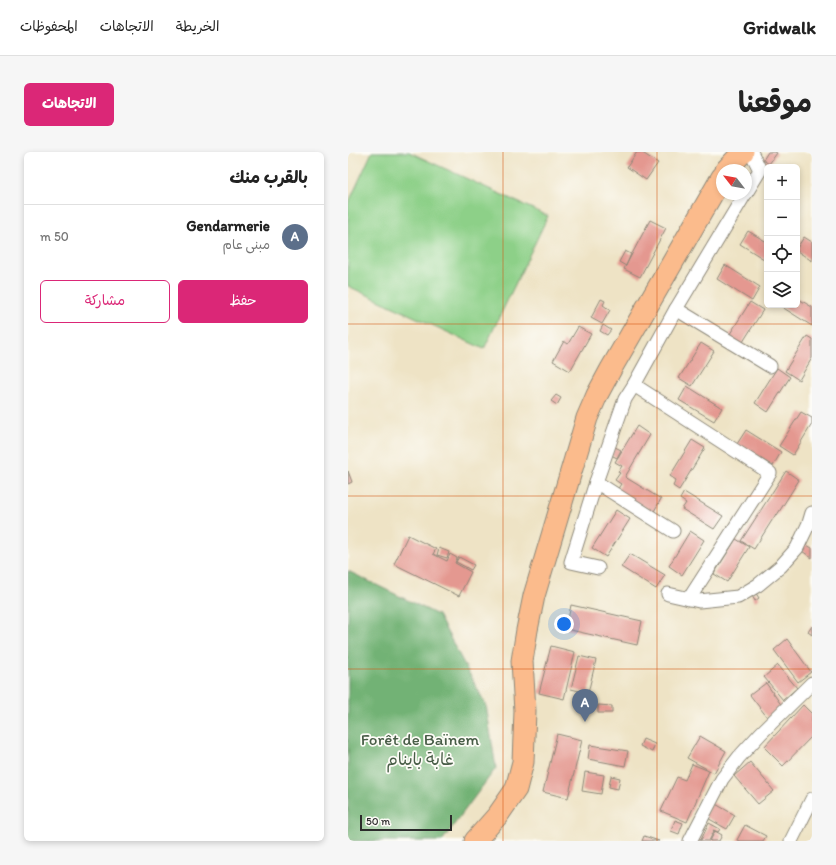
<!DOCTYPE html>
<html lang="ar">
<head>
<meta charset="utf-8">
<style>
	body { margin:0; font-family:Itim,"Playpen Sans Arabic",sans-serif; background:#f6f6f6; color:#222; direction:rtl }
	.controls { position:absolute; right:12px; top:12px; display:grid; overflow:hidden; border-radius:6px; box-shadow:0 2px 6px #0003 }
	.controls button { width:36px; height:36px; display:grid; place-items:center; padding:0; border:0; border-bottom:1px solid #e0e0e0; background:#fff; color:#222; font:20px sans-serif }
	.compass { position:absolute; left:368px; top:12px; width:36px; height:36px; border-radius:50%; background:#fff; box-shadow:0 2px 6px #0003; rotate:301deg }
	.scale { position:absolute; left:12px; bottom:10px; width:92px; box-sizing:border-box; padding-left:4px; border:2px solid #2b2b2b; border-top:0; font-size:11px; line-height:14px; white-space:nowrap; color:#2b2b2b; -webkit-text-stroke:3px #fdfcf7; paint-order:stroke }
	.you { position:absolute; left:216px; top:472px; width:14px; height:14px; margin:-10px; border:3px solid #fff; border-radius:50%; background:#1a73e8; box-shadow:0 0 0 6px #1a73e833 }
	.badge { display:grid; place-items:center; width:26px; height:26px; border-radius:50%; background:#db2777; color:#fff; font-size:13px; font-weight:700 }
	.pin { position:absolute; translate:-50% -33px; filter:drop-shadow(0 1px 2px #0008) }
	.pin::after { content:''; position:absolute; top:21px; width:14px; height:12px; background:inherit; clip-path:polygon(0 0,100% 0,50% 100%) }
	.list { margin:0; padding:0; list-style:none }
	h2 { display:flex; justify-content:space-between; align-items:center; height:52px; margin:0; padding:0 16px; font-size:17px }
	h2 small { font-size:13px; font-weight:400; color:#767676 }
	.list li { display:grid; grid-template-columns:26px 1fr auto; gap:12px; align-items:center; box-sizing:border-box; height:64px; padding:0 16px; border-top:1px solid #e0e0e0 }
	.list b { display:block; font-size:15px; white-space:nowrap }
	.list p { margin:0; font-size:13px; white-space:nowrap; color:#767676 }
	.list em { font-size:13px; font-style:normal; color:#767676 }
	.actions { display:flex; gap:8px; padding:12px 16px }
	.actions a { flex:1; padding:9px 0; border:1px solid #db2777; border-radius:6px; text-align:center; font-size:14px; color:#db2777 }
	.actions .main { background:#db2777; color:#fff }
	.icon { flex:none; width:22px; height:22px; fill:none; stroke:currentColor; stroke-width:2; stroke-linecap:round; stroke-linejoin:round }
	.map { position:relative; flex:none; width:464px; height:689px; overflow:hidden; direction:ltr; border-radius:6px }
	header { display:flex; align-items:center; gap:24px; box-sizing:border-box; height:56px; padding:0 20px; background:#fff; border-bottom:1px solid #e0e0e0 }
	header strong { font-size:19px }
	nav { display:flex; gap:22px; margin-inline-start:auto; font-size:14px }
	.intro { display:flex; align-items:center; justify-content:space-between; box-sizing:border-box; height:96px; padding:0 24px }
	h1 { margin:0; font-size:28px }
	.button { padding:10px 18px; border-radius:6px; background:#db2777; color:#fff; font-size:14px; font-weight:700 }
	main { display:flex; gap:24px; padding:0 24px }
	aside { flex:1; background:#fff; border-radius:6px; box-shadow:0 2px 6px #0003 }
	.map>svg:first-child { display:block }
	.green { fill:#8dd088; stroke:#5c7e5a }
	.forest { fill:#72b274; stroke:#4e6e50 }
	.building { fill:#e49890 }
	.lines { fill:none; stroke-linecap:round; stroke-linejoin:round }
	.street-casing { stroke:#8c8778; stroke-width:15 }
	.primary-casing { stroke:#8c8778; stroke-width:23 }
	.street { stroke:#fff; stroke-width:13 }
	.primary { stroke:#fbbb8c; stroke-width:21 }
	.grid { fill:none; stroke:#d5540f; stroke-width:1; stroke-opacity:0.55 }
	.labels { text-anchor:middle; stroke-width:3.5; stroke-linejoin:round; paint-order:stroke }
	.park-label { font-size:17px; fill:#485d47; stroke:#fdfcf7 }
</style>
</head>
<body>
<header>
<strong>Gridwalk</strong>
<nav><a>الخريطة</a><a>الاتجاهات</a><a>المحفوظات</a></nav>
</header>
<div class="intro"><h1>موقعنا</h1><a class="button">الاتجاهات</a></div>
<main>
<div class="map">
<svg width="464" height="689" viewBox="0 0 464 689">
	<rect width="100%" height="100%" fill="#fdfcf7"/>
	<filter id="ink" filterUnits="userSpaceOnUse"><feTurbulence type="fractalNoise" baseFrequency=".025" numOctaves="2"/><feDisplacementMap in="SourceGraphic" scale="8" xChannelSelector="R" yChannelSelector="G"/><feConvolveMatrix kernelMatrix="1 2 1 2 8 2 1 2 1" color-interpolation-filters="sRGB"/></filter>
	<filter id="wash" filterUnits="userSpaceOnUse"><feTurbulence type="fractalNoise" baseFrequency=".012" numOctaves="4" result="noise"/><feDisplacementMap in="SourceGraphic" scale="16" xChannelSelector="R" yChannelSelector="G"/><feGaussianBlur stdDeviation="0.9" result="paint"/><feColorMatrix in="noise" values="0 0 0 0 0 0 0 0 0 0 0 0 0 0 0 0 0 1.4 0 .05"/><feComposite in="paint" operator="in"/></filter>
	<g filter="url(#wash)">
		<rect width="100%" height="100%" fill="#eee3c5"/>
		<!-- green -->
		<polygon class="green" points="24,0 61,0 200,64 136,197 0,134 0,52"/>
		<!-- forest -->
		<polygon class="forest" points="0,419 90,463 138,553 148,616 94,689 0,689"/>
		<g id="blocks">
			<!-- building -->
			<g class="building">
				<polygon points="289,0 293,0 310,11 298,28 279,15"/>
				<polygon points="420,0 427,0 429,1 421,12 415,8"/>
				<polygon points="302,68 318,76 292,125 276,117"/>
				<polygon points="400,79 419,90 419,109 392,92"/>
				<polygon points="456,85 464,90 464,109 449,99 449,96"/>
				<polygon points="277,99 283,102 278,114 271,110"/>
				<polygon points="377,113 412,135 404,149 369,127"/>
				<polygon points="449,146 464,155 464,174 434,155 435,153 449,153"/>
				<polygon points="253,147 257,149 255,153 262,158 254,172 243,166"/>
				<polygon points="402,150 415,158 393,193 380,185"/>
				<polygon points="255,173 263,178 259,183 252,179"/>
				<polygon points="230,175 243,182 222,219 205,209 216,189 220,192"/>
				<polygon points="459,184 464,187 464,206 451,228 437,219"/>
				<polygon points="353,191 366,199 344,234 331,226"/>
				<polygon points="429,216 442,225 420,260 407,251"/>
				<polygon points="339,234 374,256 366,269 331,248"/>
				<polygon points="208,243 213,246 209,253 203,249"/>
				<polygon points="453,260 464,266 464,272 445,303 431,294"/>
				<polygon points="289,274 302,283 277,325 313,347 305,361 269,338 273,332 267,328 272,321 270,320 274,314 267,310"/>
				<polygon points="398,278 433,300 425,314 389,292"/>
				<polygon points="344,288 357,296 331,338 325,334 328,328 322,324"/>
				<polygon points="267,295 273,298 269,306 263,303"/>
				<polygon points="0,319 4,330 0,332"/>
				<polygon points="438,319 451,328 429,363 428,362 406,397 393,389"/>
				<polygon points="336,340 375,364 366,377 334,357 338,351 332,347"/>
				<polygon points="268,358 282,367 258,405 244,396"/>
				<polygon points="342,379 356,388 334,423 321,414"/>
				<polygon points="60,383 88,397 85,402 99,409 102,402 109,406 107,411 123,420 111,444 46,412"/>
				<polygon points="388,387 401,395 379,430 366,422"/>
				<polygon points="455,391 464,396 464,406 451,397"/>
				<polygon points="91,396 101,400 99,406 89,403"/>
				<polygon points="282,402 317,423 308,437 273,415"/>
				<polygon points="111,405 126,413 123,418 108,410"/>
				<polygon points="407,440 411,446 407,449 403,442"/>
				<polygon points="223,453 294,469 289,493 218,477"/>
				<polygon points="464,474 464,483 460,480"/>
				<polygon points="439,487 463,520 450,530 426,498"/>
				<polygon points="203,494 227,500 216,547 191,541"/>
				<polygon points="231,504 248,508 240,541 223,537"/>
				<polygon points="430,513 449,536 435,548 416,525"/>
				<polygon points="418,531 434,554 419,565 402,543"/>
				<polygon points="250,553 264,554 264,561 250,561"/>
				<polygon points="455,553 464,562 464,584 435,614 416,595"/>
				<polygon points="209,582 234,588 220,646 195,640"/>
				<polygon points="352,584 378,599 366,621 339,606"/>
				<polygon points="295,587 307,592 304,600 292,594"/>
				<polygon points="242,593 280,599 277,614 240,607"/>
				<polygon points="402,610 426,639 410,652 386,624"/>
				<polygon points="344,612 361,619 339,670 313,659 329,625 337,628"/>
				<polygon points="237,620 256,623 253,642 234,639"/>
				<polygon points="263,624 272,626 270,637 261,635"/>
				<polygon points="364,650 387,663 379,677 356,664"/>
				<polygon points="327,668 335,671 331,682 323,679"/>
				<polygon points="361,671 372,677 370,680 365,678 366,679 361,689 346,689 348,685 353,688"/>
				<polygon points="397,673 418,684 415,689 391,689 389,688"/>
				<polygon points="367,679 374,683 371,689 362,689"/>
				<polygon points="296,684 311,689 294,689"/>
			</g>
		</g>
	</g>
	<g filter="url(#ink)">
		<use href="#blocks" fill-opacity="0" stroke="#8c8778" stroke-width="1"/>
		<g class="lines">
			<defs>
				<g id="street">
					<polyline points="398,41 412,18 403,0"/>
					<polyline points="328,157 422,214"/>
					<polyline points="286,233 422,321 341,447"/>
					<polyline points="248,330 325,379"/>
					<polyline points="250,416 223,410 248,330 277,247 286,233 328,157 397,42"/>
					<polyline points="320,442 351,449 390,445 410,433 433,414 449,396 461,371 464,361"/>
					<polyline points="342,689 374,627 391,605 413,581 464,531"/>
					<polyline points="443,689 464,647"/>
				</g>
				<g id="primary">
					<polyline points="378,18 395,0"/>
					<polyline points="127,689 150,663 168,637 175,610 177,559 174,509 179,478 186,444 239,266 249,243 263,217 374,25"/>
				</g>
			</defs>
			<!-- street casing -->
			<use href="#street" class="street-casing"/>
			<!-- primary casing -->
			<use href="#primary" class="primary-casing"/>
			<!-- street -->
			<use href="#street" class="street"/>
			<!-- primary -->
			<use href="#primary" class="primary"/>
		</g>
	</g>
	<!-- grid -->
	<path class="grid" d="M 155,0 L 155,689M 309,0 L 309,689M 0,172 L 464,172M 0,344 L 464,344M 0,517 L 464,517"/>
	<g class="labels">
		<!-- park labels -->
		<g class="park-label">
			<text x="72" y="593">Forêt de Baïnem<tspan x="72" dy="20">غابة باينام</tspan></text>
		</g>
	</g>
</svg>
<div class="controls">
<button>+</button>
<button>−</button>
<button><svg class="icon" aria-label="locate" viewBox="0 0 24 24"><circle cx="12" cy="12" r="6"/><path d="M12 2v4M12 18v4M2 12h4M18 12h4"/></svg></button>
<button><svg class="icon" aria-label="layers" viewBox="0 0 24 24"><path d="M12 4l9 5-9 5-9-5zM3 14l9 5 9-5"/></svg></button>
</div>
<svg class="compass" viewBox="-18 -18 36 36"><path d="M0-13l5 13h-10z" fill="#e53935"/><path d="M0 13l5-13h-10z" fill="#767676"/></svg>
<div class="scale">50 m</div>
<div class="you"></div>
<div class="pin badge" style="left:237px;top:570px;background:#5c6f8a">A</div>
</div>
<aside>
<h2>بالقرب منك<small></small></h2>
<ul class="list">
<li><span class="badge" style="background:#5c6f8a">A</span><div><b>Gendarmerie</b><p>مبنى عام</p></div><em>50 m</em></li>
</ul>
<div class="actions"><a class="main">حفظ</a><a>مشاركة</a></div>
</aside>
</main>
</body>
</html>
